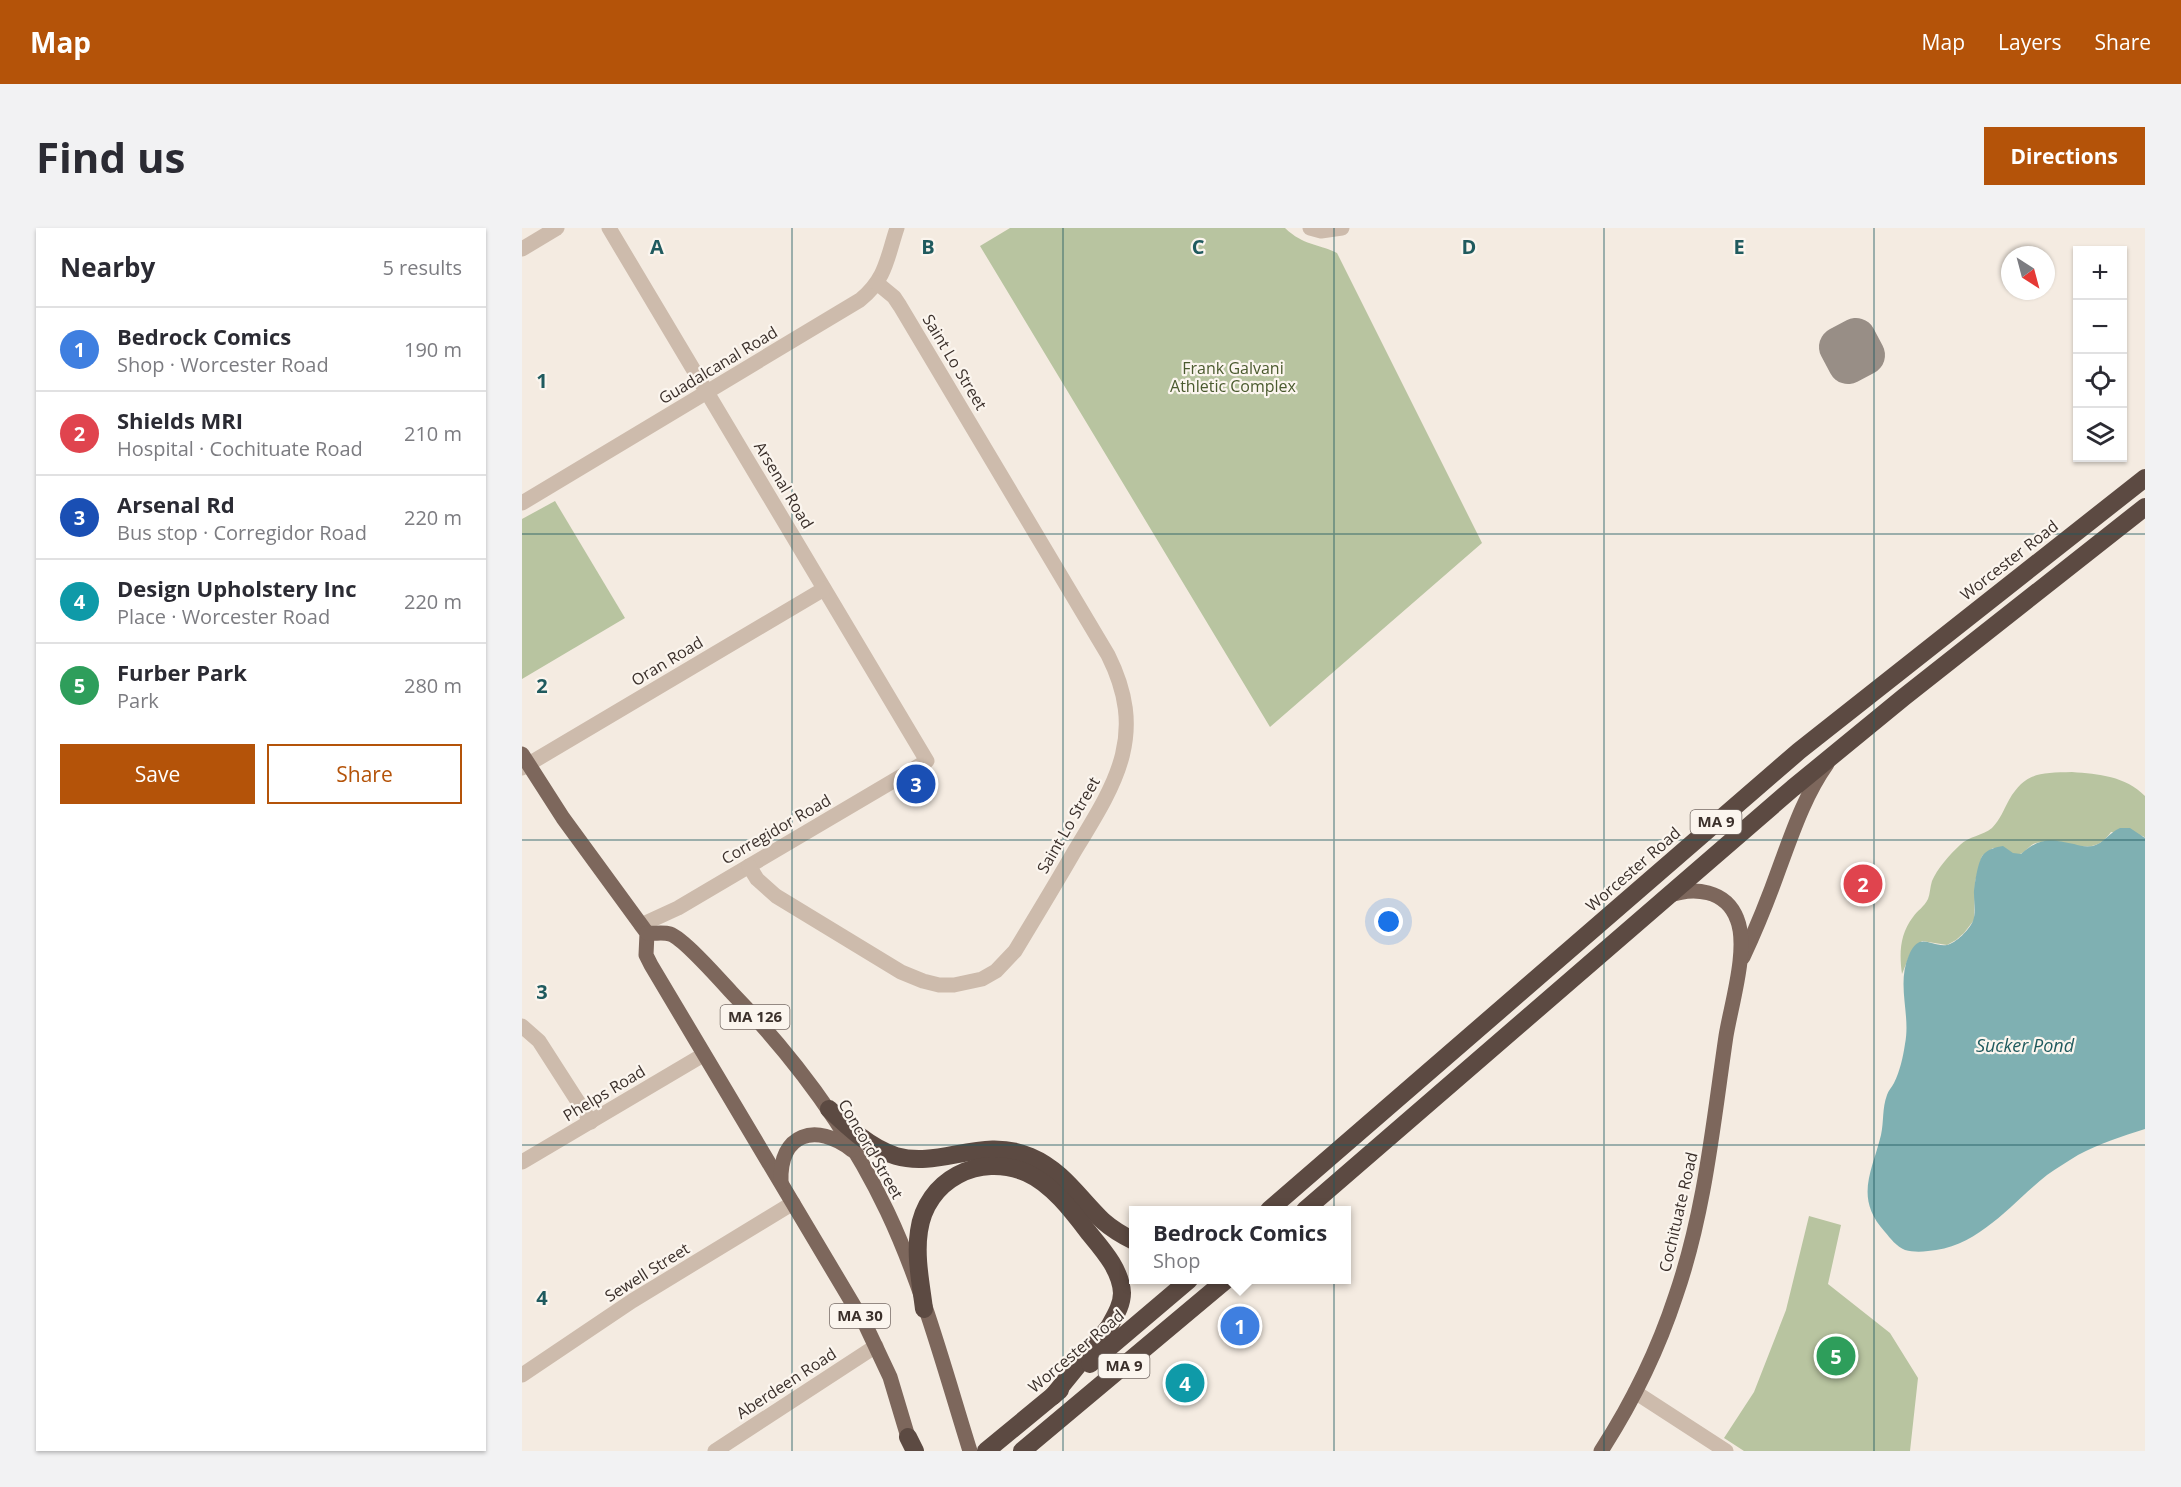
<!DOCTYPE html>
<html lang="en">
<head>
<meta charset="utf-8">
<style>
	body { margin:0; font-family:"Open Sans",sans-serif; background:#f2f2f3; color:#2b2b33 }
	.controls { position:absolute; right:18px; top:18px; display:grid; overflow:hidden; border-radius:0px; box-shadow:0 2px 4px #0004 }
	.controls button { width:54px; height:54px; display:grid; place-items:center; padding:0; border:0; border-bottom:2px solid #e1e1e2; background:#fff; color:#2b2b33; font:30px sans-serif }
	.compass { position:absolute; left:1479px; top:18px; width:54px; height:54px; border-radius:50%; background:#fff; box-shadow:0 2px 4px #0004; rotate:144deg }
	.you { position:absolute; left:867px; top:694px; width:21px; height:21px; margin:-15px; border:4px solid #fff; border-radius:50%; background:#1a73e8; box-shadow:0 0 0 9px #1a73e833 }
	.badge { display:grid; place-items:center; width:39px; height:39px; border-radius:50%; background:#b45309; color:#fff; font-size:20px; font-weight:700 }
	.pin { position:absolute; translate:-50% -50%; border:3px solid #fff; box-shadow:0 2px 6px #0006 }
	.popup { position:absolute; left:607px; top:978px; width:222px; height:78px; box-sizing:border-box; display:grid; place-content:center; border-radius:0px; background:#fff; filter:drop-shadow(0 2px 4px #0005); font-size:20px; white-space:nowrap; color:#7c7c81 }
	.popup b { font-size:22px; color:#2b2b33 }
	.popup::after { content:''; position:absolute; left:50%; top:100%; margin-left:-12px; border:12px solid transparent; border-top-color:#fff }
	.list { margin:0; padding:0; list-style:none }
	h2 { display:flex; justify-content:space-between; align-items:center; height:78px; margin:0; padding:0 24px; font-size:26px }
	h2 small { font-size:20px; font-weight:400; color:#7c7c81 }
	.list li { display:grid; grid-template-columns:39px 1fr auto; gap:18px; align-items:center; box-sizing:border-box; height:84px; padding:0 24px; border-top:2px solid #e1e1e2 }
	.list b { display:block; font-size:22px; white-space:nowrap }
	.list p { margin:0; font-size:20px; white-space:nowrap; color:#7c7c81 }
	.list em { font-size:20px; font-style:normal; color:#7c7c81 }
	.actions { display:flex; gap:12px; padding:18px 24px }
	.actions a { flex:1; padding:14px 0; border:2px solid #b45309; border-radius:0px; text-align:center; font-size:21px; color:#b45309 }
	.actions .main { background:#b45309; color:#fff }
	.icon { flex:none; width:33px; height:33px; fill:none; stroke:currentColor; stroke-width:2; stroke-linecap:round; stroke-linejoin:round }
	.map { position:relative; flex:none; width:1623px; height:1223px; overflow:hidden; border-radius:0px }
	header { display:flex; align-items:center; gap:36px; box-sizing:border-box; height:84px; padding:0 30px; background:#b45309; color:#fff }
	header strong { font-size:28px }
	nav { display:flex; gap:33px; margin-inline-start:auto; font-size:21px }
	.intro { display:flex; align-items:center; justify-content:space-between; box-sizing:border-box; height:144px; padding:0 36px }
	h1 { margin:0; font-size:42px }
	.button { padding:15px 27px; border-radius:0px; background:#b45309; color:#fff; font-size:21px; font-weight:700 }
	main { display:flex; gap:36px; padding:0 36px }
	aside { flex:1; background:#fff; border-radius:0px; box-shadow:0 2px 4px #0004 }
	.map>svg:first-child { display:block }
	.green { fill:#b8c4a0 }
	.water { fill:#7fb0b2 }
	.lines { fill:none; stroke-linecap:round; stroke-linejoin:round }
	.taxiway { stroke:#988e86; stroke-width:40 }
	.minor { stroke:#cdbbac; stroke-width:15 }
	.major { stroke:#7d675c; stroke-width:15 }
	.highway { stroke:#5c4a42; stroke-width:18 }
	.grid { fill:none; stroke:#1f5a5e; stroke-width:1.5; stroke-opacity:0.55 }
	.labels { text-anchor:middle; stroke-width:4.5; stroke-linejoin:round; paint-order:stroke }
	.shield { fill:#fbf5ee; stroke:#756b66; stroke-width:1.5 }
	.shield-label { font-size:15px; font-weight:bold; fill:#3b302b }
	.street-label { font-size:16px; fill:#3b302b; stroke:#fbf5ee }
	.park-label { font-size:16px; fill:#4a5a2e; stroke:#fbf5ee }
	.water-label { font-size:18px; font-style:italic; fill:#1f5a5e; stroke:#fbf5ee }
	.grid-label { font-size:20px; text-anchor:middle; font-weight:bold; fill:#1f5a5e; stroke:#fbf5ee; stroke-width:4.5; stroke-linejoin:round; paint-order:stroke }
</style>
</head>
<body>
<header>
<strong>Map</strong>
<nav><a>Map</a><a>Layers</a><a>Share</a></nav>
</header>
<div class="intro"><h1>Find us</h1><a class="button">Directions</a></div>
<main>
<aside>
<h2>Nearby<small>5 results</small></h2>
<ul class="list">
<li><span class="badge" style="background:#3f7fe0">1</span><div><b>Bedrock Comics</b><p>Shop · Worcester Road</p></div><em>190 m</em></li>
<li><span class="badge" style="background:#e0444e">2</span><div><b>Shields MRI</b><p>Hospital · Cochituate Road</p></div><em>210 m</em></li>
<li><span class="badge" style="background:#1a4fb4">3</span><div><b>Arsenal Rd</b><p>Bus stop · Corregidor Road</p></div><em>220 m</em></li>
<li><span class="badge" style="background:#0f9aa8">4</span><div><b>Design Upholstery Inc</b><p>Place · Worcester Road</p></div><em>220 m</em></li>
<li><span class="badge" style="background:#2e9e5b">5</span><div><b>Furber Park</b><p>Park</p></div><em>280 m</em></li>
</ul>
<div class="actions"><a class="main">Save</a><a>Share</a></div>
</aside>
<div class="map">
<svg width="1623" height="1223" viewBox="0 0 1623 1223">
	<rect width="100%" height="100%" fill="#f4ebe1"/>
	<!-- green -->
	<g class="green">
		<path d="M 488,0 L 763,0 C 782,18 795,15 815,25 L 960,315 L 748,499 L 458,18 Z"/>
		<polygon points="33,273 103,390 0,451 0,291"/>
		<path d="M 1550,544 C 1577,546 1603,548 1623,568 L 1623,610 L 1621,608 L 1589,604 C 1584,611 1579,616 1570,618 C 1555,621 1532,610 1514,615 C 1507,617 1504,624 1498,626 C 1492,629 1477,622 1471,620 L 1460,628 L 1453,654 L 1452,692 L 1442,705 L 1434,712 L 1425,717 L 1400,713 L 1388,726 L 1380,746 C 1377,725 1378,706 1391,689 C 1396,682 1402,679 1406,671 C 1408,666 1408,659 1410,653 C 1415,641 1428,626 1438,617 C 1447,608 1460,608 1470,600 C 1478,592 1482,581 1487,572 C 1504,543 1520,545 1550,544 Z"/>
		<polygon points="1287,988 1319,997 1306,1056 1368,1105 1396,1150 1388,1223 1222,1223 1202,1210 1232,1164 1264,1082"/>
	</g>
	<!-- water -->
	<path class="water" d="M 1598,600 L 1608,600 L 1623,610 L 1623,901 C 1600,908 1577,916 1556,927 C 1546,933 1535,940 1525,947 C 1487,977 1457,1019 1406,1023 C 1399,1024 1390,1024 1383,1022 C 1375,1019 1368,1010 1363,1004 C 1332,970 1350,944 1359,907 C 1362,894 1360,880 1365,867 C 1366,863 1370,859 1372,855 C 1378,843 1381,829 1383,816 C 1389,786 1374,757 1387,727 C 1398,703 1407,719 1425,717 C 1434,715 1447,702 1451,693 C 1454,685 1452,674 1452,666 C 1452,658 1456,633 1461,627 C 1466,621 1474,619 1481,618 L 1491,625 L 1499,626 C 1518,609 1528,611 1552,616 C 1558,618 1564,619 1571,618 C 1582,615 1587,605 1598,600 Z"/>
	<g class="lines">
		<!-- taxiway -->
		<polygon class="taxiway" points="1334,110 1343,127 1326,136 1317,119"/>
		<!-- minor -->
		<g class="minor">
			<polyline points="87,0 405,533 156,680 119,697"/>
			<polyline points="788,0 799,3 820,0"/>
			<polyline points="0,21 35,0"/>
			<path d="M 0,275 L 338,72 C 364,51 365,30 375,0"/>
			<polyline points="0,540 302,361"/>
			<path d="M 227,638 L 235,651 L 254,668 L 379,744 L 401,753 L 417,757 L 432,757 L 460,751 L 474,743 L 493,723 C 513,690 533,657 552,624 C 594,555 626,507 586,427 L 378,78 L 372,69 L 355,55"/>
			<polyline points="0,798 17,813 69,894"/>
			<polyline points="0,934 181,827"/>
			<polyline points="0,1147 110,1073 271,975"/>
			<polyline points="1113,1164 1204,1223"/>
			<polyline points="193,1223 354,1118"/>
		</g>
		<!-- major -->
		<g class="major">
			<polyline points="0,526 41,590 125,705 124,727 129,737 344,1098 368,1149 386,1209"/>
			<path d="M 125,705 C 132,706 141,704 148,706 C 161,710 199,753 210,765 C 273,830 326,901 365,983 C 401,1059 423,1143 448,1223"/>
			<path d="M 1221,729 C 1235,699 1247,669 1258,638 C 1271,603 1283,567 1305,536"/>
			<path d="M 259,954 C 257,905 294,894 330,922"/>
			<path d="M 1079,1223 C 1110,1175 1136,1122 1154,1067 C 1183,983 1191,896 1204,808 C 1209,777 1227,720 1215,691 C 1204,662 1172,658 1146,668"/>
		</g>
		<!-- highway -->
		<g class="highway">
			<path d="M 307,881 C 326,899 348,920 374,928 C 419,941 460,907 509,929 C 540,942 558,971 581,993 C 590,1001 600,1007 612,1013"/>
			<polyline points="747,982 1277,523 1623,250"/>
			<polyline points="783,982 1271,560 1382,469 1623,279"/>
			<path d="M 402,1081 C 399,1056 393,1029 397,1003 C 404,952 457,924 505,945 C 530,956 551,984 567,1005 C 581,1022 599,1042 600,1065 C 600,1077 593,1088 587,1099 L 531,1168"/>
			<polyline points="568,1136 667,1052"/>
			<polyline points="386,1209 393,1223"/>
			<polyline points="464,1223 538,1162"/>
			<polyline points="500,1223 704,1052"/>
		</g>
	</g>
	<!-- grid -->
	<path class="grid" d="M 270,0 L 270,1223M 541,0 L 541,1223M 812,0 L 812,1223M 1082,0 L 1082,1223M 1352,0 L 1352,1223M 0,306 L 1623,306M 0,612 L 1623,612M 0,917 L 1623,917"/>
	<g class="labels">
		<!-- shield labels -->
		<g class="shield">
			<rect x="1168.5" y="582" width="51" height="24" rx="4.5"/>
			<rect x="198.5" y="777" width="69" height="24" rx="4.5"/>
			<rect x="308" y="1076" width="60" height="24" rx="4.5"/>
			<rect x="576.5" y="1126" width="51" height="24" rx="4.5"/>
		</g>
		<g class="shield-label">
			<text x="1194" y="599">MA 9</text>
			<text x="233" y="794">MA 126</text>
			<text x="338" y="1093">MA 30</text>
			<text x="602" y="1143">MA 9</text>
		</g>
		<!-- street labels -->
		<g class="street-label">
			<text transform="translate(433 134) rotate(59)" y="6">Saint Lo Street</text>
			<text transform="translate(196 137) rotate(-31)" y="6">Guadalcanal Road</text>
			<text transform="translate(262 257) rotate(59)" y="6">Arsenal Road</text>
			<text transform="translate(1487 332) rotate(-38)" y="6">Worcester Road</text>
			<text transform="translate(145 433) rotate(-31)" y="6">Oran Road</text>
			<text transform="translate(546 597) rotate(-60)" y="6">Saint Lo Street</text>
			<text transform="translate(254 601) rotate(-30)" y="6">Corregidor Road</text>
			<text transform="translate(1111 641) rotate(-41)" y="6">Worcester Road</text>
			<text transform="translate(82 865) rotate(-31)" y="6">Phelps Road</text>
			<text transform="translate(349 921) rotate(60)" y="6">Concord Street</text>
			<text transform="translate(1156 984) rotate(-77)" y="6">Cochituate Road</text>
			<text transform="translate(125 1044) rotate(-32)" y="6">Sewell Street</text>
			<text transform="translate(554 1123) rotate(-40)" y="6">Worcester Road</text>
			<text transform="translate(264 1155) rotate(-33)" y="6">Aberdeen Road</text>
		</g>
		<!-- park labels -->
		<g class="park-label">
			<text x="711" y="146">Frank Galvani<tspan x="711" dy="18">Athletic Complex</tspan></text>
		</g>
		<!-- water labels -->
		<g class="water-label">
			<text x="1503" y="824">Sucker Pond</text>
		</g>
	</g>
	<g class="grid-label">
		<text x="135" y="26">A</text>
		<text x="406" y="26">B</text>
		<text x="676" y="26">C</text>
		<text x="947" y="26">D</text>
		<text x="1217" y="26">E</text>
		<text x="20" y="160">1</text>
		<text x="20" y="465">2</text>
		<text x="20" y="771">3</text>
		<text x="20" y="1077">4</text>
	</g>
</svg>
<div class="controls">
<button>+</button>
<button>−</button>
<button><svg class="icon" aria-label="locate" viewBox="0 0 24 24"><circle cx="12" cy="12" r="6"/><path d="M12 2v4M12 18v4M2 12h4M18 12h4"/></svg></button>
<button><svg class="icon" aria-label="layers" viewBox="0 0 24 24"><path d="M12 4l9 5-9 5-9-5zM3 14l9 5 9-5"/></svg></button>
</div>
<svg class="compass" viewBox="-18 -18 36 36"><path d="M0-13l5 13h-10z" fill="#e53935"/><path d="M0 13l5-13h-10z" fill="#7c7c81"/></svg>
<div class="you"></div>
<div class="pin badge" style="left:718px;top:1098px;background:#3f7fe0">1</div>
<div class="popup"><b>Bedrock Comics</b>Shop</div>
<div class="pin badge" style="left:1341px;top:656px;background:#e0444e">2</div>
<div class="pin badge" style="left:394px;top:556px;background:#1a4fb4">3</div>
<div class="pin badge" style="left:663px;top:1155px;background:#0f9aa8">4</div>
<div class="pin badge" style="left:1314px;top:1128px;background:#2e9e5b">5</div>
</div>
</main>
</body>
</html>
